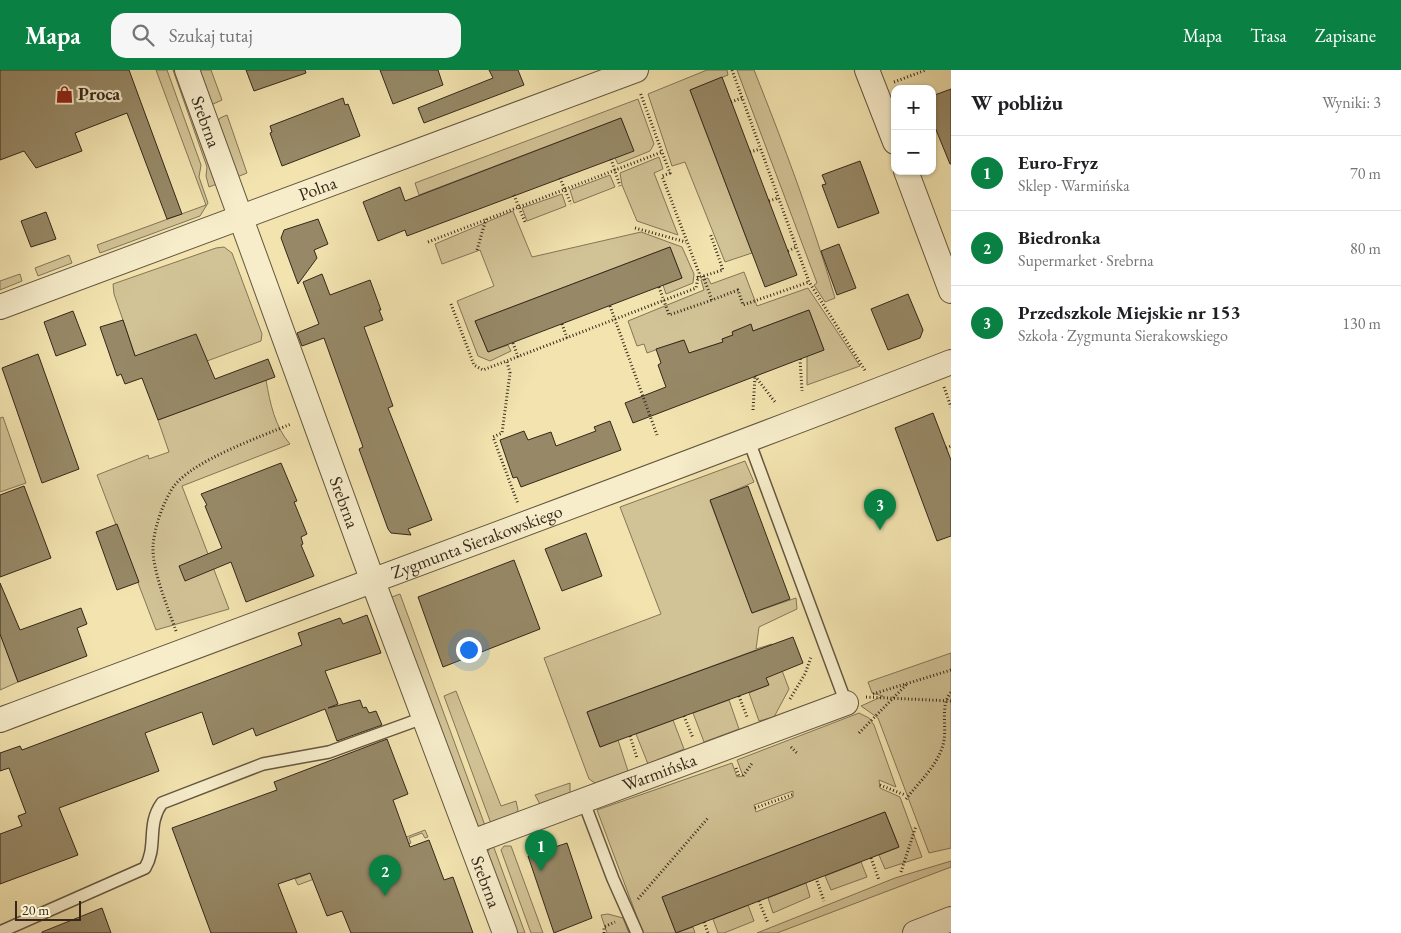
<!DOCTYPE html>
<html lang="pl">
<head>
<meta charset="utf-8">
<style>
	body { margin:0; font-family:"EB Garamond",serif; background:#f6f6f6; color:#202124 }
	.controls { position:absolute; right:15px; top:15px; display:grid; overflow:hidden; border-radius:10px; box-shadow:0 1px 4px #0004 }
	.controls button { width:45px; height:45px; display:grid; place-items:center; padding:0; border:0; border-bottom:1px solid #e0e0e0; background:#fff; color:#202124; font:25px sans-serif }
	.scale { position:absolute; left:15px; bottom:12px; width:66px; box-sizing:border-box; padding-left:5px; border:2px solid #35281a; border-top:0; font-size:14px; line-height:18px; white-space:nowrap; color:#35281a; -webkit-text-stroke:4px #f7edcb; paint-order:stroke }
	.you { position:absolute; left:468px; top:579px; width:18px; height:18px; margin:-12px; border:4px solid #fff; border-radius:50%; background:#1a73e8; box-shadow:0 0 0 8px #1a73e833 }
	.badge { display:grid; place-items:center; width:32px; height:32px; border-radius:50%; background:#0b8043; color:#fff; font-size:16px; font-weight:700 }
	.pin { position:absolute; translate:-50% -41px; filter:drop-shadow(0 1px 2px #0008) }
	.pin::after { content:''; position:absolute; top:26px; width:18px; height:15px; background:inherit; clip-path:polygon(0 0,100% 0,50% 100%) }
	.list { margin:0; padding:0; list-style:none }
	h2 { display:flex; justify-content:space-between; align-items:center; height:65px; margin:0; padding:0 20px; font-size:21px }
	h2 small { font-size:16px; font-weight:400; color:#757577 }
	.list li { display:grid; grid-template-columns:32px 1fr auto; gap:15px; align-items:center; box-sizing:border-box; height:75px; padding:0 20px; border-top:1px solid #e0e0e0 }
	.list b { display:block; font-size:19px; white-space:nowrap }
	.list p { margin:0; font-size:16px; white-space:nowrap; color:#757577 }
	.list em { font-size:16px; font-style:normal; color:#757577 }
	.icon { flex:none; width:28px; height:28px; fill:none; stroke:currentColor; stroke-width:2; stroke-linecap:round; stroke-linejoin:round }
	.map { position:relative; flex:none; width:951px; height:863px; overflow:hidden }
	header { display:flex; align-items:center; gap:30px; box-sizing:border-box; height:70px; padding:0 25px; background:#0b8043; color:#fff }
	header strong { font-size:24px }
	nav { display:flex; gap:28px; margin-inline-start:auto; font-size:18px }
	.search { width:350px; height:45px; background:#f6f6f6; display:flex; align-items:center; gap:12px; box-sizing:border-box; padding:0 18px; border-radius:15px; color:#757577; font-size:19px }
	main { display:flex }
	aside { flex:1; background:#fff }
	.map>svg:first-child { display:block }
	.green { fill:#d2c396; stroke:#847658; fill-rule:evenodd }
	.building { fill:#978967; stroke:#35281a }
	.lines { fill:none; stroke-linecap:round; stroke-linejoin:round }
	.service-casing { stroke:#64573f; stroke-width:14 }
	.minor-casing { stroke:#64573f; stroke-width:26 }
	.path { stroke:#35281a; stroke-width:3; stroke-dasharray:1 2.5; stroke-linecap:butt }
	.service { stroke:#f7edcb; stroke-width:11 }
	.minor { stroke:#f7edcb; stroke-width:24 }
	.labels { text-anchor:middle; stroke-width:4.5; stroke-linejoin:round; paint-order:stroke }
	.poi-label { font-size:18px; font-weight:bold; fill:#35281a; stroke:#f7edcb; text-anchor:start }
	.street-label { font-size:18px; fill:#35281a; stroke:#f7edcb }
</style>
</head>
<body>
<header>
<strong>Mapa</strong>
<div class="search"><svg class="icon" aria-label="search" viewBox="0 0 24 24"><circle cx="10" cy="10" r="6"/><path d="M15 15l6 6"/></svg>Szukaj tutaj</div>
<nav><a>Mapa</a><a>Trasa</a><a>Zapisane</a></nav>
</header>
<main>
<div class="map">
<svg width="951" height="863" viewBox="0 0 951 863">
	<rect width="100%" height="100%" fill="#f2e3af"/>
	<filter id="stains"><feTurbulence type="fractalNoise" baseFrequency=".004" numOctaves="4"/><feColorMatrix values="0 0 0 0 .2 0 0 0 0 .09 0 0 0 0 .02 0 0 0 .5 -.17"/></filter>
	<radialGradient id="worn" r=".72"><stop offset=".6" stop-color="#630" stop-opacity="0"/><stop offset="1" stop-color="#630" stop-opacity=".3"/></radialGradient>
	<!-- green -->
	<g class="green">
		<polygon points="156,0 167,0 201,95 199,107 208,133 200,146 100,183 97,175 206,135"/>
		<polygon points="173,0 176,0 217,114 209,117 206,106 207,97"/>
		<polygon points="198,0 211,0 222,30 211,35"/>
		<polygon points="707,0 727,0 728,5 690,20 752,183 725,192 685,92 672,96 648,24"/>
		<path d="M 737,0 L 754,0 C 784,75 812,150 835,228 L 825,232 L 814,215 L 817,213 Z"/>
		<polygon points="638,29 654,74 650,81 618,94 615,88 633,80 621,48 419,125 415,113"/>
		<polygon points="227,45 247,103 237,107 217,53 220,48"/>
		<polygon points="659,87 663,99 654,103 678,165 637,151 622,115 620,103"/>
		<polygon points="610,105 615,117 574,133 570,120"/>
		<polygon points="562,124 566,136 527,151 522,138"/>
		<polygon points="513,141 532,187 641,162 682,177 694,204 693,213 666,224 663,215 682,208 670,177 475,251 488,282 508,275 511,281 490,291 478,286 457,231 494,216 480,180 442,194 435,174"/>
		<polygon points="224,177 232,183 262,264 261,271 145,314 114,224 113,214 216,178"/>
		<polygon points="69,185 72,193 38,206 35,198"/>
		<polygon points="744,202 757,236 808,218 860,296 807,315 807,286 824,280 809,240 753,261 751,255 733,261 733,265 722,269 723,272 689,283 683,270 647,283 644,274 637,276 628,251 704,220 701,210 708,208 711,214"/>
		<polygon points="20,204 22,211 0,220 0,211"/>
		<path d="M 266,310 C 270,333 275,357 290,374 L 182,416 L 229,539 L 156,560 L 97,405 L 148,385 L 149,389 L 169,382 L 158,350 Z"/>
		<polygon points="3,347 26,413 0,422 0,348"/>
		<polygon points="745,391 754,412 710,431 752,543 796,528 797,539 759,557 756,579 772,574 789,619 774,647 759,651 749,623 768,615 756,580 587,642 600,677 618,670 628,701 595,713 589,709 544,588 661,544 620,437"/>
		<polygon points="400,524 487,761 474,756 389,528"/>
		<polygon points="0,563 18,612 0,620"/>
		<polygon points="951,583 951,778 929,783 878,648 861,636 883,626 872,623 868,612"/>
		<polygon points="456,621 501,736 516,731 518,740 512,750 493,759 444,626"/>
		<polygon points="729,630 739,659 704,672 693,643"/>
		<path d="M 859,643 L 869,648 L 874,655 L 896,717 L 879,710 L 880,718 L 900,727 L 922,787 L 885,799 L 879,785 L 899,777 L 885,742 L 662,827 L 676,863 L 693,857 L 695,863 L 643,863 L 597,740 L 732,693 L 737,707 L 743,706 L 737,690 ZM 793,721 L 793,727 L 756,742 L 754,735 Z"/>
		<polygon points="673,650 684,679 648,694 636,664"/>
		<polygon points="570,713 570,724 541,736 535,725"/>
		<polygon points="425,760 428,767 425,768 422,763 409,768 411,773 298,815 295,809"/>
		<polygon points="493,775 525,863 512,863 485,785"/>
		<polygon points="504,776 511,776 543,863 531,863 501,780"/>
		<polygon points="951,791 951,797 777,863 757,863 895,808"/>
		<polygon points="861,792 867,807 831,820 825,806"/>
		<polygon points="806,813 810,827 773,843 768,828"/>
		<polygon points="748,835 754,851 724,863 718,863 713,849"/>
		<polygon points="608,844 623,848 629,863 607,863 601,845"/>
	</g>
	<!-- building -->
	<g class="building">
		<polygon points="0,0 129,0 182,144 167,149 127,43 75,63 82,81 36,98 24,81 0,90"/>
		<polygon points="246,0 305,0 306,3 254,21"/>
		<polygon points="380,0 438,0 443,15 393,34"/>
		<polygon points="489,0 518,0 524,15 424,53 418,38 493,8"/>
		<polygon points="722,7 797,205 765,217 690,20"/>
		<polygon points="951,19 951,94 950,94 932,50 932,26"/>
		<polygon points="343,28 345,35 348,34 360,66 282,96 270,63 272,62 270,56"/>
		<polygon points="621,48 634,81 407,166 405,160 378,171 363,132 400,117 405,131"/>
		<polygon points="860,91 879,143 838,158 822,115 826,114 822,105"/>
		<polygon points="46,142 56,169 31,177 21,151"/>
		<polygon points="318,149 328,174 314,180 317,188 298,214 281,168 284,160"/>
		<polygon points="839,174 856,218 837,225 821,181"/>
		<polygon points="670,177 682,208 488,282 475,251"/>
		<polygon points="322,204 330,225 370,210 381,240 379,240 383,250 364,257 393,336 388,338 432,450 408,459 411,465 391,463 388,459 359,379 363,377 324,268 302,276 297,263 319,254 303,212"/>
		<polygon points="908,224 923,260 920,268 888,280 871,239"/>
		<polygon points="809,240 824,280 633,353 625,333 666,317 658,295 661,293 656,279 684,270 689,283 723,272 722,269 733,265 732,262 751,254 753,261"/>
		<polygon points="73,241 86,275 56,286 44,252"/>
		<polygon points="123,250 135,286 196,264 215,309 268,289 275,307 158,350 142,308 125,314 121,304 117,306 100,257"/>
		<polygon points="38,284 79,399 42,413 2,298"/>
		<polygon points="933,343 951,390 951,466 937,471 895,358"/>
		<polygon points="610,351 621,380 521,417 517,407 513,408 500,370 524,361 528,370 551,362 556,376 596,361 594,357"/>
		<polygon points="281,393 297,431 294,432 307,464 301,467 303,474 301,475 314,506 246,532 231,492 185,511 179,496 222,478 205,436 207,435 201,424"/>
		<polygon points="24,416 51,488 0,507 0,425"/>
		<polygon points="748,416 790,529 752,543 710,430"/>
		<polygon points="117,454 139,512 117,520 96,462"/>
		<polygon points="586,463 602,506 562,521 545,479"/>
		<polygon points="514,490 540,559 443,597 418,527"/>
		<polygon points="0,513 20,560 81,538 87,554 77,558 87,586 18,612 0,564"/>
		<polygon points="367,545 381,583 325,601 338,634 328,638 360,630 363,638 366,637 369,643 376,641 382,655 337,671 325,639 256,666 253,658 213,675 202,642 145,663 159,701 59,738 78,785 0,814 0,764 22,756 18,746 26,743 9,698 0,701 0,683 20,676 22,680 302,575 298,563 340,548 343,554"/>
		<polygon points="793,567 803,593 766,608 769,615 600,677 587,642"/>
		<polygon points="387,669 408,724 393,730 410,777 429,770 444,810 453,807 473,863 351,863 342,841 327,846 310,803 278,814 297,863 211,863 172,758 277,720 274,712"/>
		<polygon points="885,742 899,777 676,863 662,827"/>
		<polygon points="567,773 592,848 554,863 528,786"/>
		<polygon points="102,838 111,863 42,863 42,862"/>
	</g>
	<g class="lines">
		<defs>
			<g id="service">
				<polyline points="749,371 846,633"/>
				<polyline points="583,730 613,809 637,863"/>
				<path d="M 0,862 L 145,798 C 158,776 146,755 162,733 L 263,694 L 329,682 L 423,648"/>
			</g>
			<g id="minor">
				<path id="s1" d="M 187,0 L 372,509 L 505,863"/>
				<polyline points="867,0 895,72"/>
				<polyline points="906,101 951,221"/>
				<path id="s2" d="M 0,237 L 636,0"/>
				<path id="s3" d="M 0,650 C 317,530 635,415 951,292"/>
				<path id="s4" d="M 472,772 L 846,633"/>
				<polyline points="915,863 951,849"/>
			</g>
		</defs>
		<!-- service casing -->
		<use href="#service" class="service-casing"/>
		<!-- minor casing -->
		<use href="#minor" class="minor-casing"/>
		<!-- path -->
		<g class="path">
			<polyline points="732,0 809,212 866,302"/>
			<polyline points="894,12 926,0"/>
			<polyline points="731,32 742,28"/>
			<polyline points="750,82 760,79"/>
			<polyline points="611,89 620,116"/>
			<polyline points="560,108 571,134"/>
			<polyline points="514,125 525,152"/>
			<polyline points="769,131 778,128"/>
			<polyline points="635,158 686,172"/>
			<polyline points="428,172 662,82 640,22"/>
			<polyline points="477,180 486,149"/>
			<polyline points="788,181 796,177"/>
			<polyline points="703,206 712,230 738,220 743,235 809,212"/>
			<polyline points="697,208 723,200 710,163"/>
			<polyline points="659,217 669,245 712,230"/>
			<polyline points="451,234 474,295 483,300 696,218 699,203 662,106 670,103 662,82"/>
			<polyline points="610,236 657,365"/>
			<polyline points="562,254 567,268"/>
			<polyline points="513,273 518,287"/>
			<polyline points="800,289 802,321"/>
			<polyline points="507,292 510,303 502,363 493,367 518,434"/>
			<polyline points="755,306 775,332"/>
			<polyline points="944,317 951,337"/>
			<polyline points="753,340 755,306"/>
			<polyline points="946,378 951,376"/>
			<path d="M 176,561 C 168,538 152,500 153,477 C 154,458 163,432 174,416 C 194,390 260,367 291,354"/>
			<polyline points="873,624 951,600"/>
			<polyline points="739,626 747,647"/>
			<polyline points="866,627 951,631"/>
			<polyline points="790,629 805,604 811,587"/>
			<polyline points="684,646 693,668"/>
			<polyline points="859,663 907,614"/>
			<polyline points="630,666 637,688"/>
			<polyline points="791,677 798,684"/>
			<polyline points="736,698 739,706"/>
			<polyline points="743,706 753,692"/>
			<polyline points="880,715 905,725"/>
			<path d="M 906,729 C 919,712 937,696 943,675 C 948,657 939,638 951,622"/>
			<polyline points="755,738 794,724"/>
			<polyline points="871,788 879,810"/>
			<polyline points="901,802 916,756"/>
			<polyline points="817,811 824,831"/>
			<polyline points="638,829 708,748"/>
			<polyline points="759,831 768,853"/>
			<polyline points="704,852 708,863"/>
			<polyline points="604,863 604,857 615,852"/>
		</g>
		<!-- service -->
		<use href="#service" class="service"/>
		<!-- minor -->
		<use href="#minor" class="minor"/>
	</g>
	<!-- icons -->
	<defs>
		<symbol id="shop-bare" viewBox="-9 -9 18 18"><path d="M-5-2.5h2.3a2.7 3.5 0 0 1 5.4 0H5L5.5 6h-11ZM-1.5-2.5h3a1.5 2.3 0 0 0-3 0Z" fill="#8f2418" stroke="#f7edcb" stroke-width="2.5" paint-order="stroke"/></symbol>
	</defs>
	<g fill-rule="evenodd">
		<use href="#shop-bare" x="52" y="12" width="25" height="25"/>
	</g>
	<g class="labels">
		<!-- poi labels -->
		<g class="poi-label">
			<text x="78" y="30">Proca</text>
		</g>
		<!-- street labels -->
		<g class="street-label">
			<text dy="6" stroke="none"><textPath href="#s1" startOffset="55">Srebrna</textPath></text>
			<text dy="6" stroke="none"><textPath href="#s2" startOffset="339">Polna</textPath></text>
			<text dy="6" stroke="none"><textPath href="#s1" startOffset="460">Srebrna</textPath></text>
			<text dy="6" stroke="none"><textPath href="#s3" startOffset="509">Zygmunta Sierakowskiego</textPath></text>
			<text dy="6" stroke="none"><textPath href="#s4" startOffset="200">Warmińska</textPath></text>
			<text dy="6" stroke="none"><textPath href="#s1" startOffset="865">Srebrna</textPath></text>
		</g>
	</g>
	<rect width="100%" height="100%" filter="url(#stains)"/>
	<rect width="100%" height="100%" fill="url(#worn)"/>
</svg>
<div class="controls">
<button>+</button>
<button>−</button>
</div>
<div class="scale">20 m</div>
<div class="you"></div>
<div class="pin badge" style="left:541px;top:801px">1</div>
<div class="pin badge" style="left:385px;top:826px">2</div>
<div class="pin badge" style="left:880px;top:460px">3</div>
</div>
<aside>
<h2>W pobliżu<small>Wyniki: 3</small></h2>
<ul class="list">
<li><span class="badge">1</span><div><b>Euro-Fryz</b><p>Sklep · Warmińska</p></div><em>70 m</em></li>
<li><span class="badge">2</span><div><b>Biedronka</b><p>Supermarket · Srebrna</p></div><em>80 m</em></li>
<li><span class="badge">3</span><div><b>Przedszkole Miejskie nr 153</b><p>Szkoła · Zygmunta Sierakowskiego</p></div><em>130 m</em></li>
</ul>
</aside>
</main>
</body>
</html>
